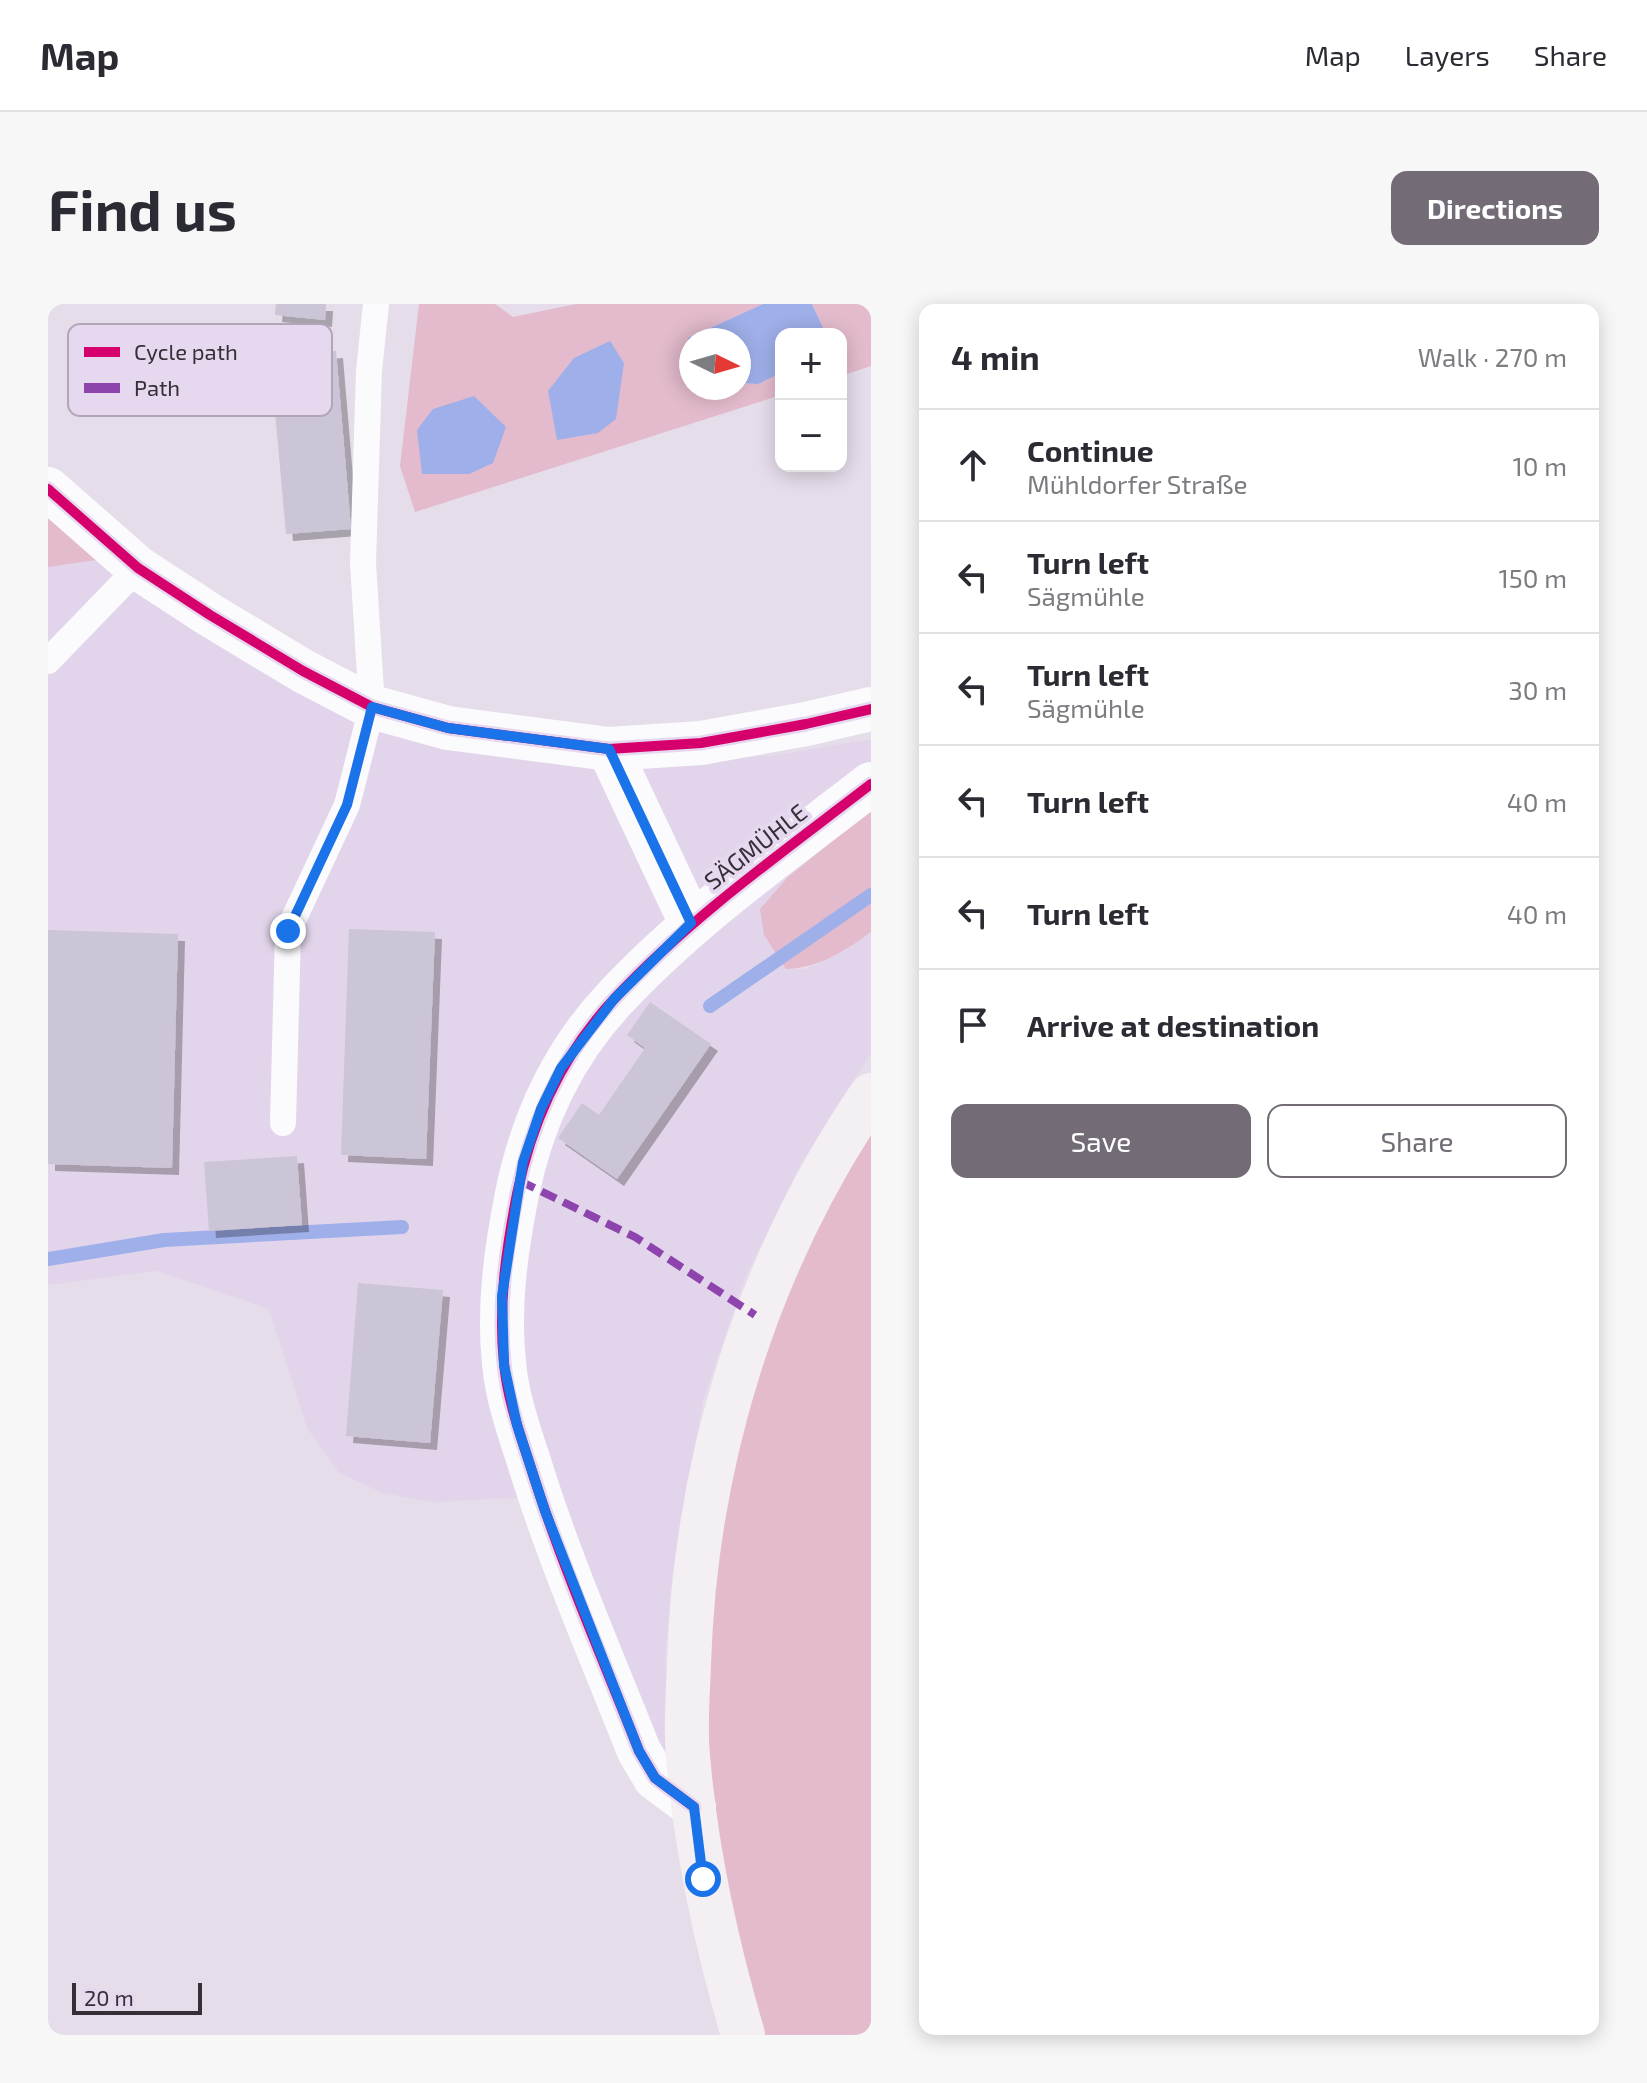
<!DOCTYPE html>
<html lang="en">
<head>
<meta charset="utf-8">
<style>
	body { margin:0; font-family:"Exo 2",sans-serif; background:#f7f7f7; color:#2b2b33 }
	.controls { position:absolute; right:24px; top:24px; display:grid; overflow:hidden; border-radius:16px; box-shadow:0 4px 20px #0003 }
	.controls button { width:72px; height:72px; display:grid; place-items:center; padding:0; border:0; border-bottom:2px solid #e1e1e2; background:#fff; color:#2b2b33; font:40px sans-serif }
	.compass { position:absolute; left:631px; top:24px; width:72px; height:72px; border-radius:50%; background:#fff; box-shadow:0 4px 20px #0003; rotate:95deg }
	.scale { position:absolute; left:24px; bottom:20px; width:130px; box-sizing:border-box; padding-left:8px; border:4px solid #352f38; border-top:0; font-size:22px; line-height:28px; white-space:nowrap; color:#352f38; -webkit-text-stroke:6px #e6d8ef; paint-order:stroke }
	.stop { position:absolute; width:24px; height:24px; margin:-18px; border:6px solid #1a73e8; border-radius:50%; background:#fff }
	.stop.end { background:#1a73e8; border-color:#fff; box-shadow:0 2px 8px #0008 }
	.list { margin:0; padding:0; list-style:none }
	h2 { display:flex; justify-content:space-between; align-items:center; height:104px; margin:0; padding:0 32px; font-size:34px }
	h2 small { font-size:26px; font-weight:400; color:#7c7c81 }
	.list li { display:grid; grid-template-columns:52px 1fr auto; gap:24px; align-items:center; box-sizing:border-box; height:112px; padding:0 32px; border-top:2px solid #e1e1e2 }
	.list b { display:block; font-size:30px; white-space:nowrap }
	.list p { margin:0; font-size:26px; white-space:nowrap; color:#7c7c81 }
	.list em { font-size:26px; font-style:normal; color:#7c7c81 }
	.actions { display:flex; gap:16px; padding:24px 32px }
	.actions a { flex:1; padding:18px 0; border:2px solid #736c76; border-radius:16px; text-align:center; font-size:28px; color:#736c76 }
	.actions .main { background:#736c76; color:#fff }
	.icon { flex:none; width:44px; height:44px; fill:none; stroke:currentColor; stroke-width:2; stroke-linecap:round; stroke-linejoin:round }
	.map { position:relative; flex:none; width:823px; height:1731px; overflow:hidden; border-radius:16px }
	header { display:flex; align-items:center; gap:48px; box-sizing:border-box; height:112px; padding:0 40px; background:#fff; border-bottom:2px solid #e1e1e2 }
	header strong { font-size:38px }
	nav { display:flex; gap:44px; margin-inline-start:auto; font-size:28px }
	.intro { display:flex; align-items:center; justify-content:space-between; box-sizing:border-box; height:192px; padding:0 48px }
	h1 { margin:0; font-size:56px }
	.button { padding:20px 36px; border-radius:16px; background:#736c76; color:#fff; font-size:28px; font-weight:700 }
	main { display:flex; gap:48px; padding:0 48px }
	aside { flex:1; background:#fff; border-radius:16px; box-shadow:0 4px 20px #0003 }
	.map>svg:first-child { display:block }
	.built { fill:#e2d5eb }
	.green { fill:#e3bbcd }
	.water { fill:#9eafe9 }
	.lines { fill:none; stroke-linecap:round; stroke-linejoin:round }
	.stream { stroke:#9eafe9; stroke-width:14 }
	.building { fill:#cbc5d7; filter:url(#shadow) }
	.lane { stroke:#fbfafc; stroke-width:26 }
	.street { stroke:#fbfafc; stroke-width:44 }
	.secondary { stroke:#f3eff3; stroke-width:44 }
	.quiet { stroke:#8e44ad; stroke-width:8; stroke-dasharray:16 8; stroke-linecap:butt }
	.cycleway-casing { stroke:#e6d8ef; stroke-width:15 }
	.cycleway { stroke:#d6006c; stroke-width:10 }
	.route { stroke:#1a73e8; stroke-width:10 }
	.labels { text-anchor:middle; stroke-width:8; stroke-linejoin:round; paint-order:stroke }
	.street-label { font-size:24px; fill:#352f38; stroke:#e6d8ef }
	.key { fill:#e6d8ef; stroke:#b1a5b8; stroke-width:2 }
	.key-label { font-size:22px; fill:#352f38 }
</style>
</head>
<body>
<header>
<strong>Map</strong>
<nav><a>Map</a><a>Layers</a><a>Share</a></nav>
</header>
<div class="intro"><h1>Find us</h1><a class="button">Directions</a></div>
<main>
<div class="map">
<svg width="823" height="1731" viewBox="0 0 823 1731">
	<defs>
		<filter id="shadow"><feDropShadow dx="7" dy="7" stdDeviation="0" flood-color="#0004"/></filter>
	</defs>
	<rect width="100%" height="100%" fill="#e5ddea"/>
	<!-- built -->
	<polygon class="built" points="49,256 252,386 637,458 729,451 823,435 823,506 738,665 758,665 795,648 823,628 823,749 752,861 697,974 655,1097 624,1272 617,1352 622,1461 482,1193 385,1198 335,1189 291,1169 259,1124 221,1005 109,967 0,981 0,263"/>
	<!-- green -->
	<g class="green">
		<polygon points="371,0 447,0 465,13 528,0 715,0 640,34 643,84 691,84 691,79 710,80 733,69 733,91 367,208 352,162"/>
		<polygon points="764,0 823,0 823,62 793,72 793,30 778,30"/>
		<polygon points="0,212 49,256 0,263"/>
		<path d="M 823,506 L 823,628 C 797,647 771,664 738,665 L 716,631 L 712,605 L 740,573 Z"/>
		<path d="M 823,829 L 823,1731 L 716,1731 C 694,1655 672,1580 663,1501 C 647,1366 668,1229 703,1099 C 716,1051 730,1001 751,955 C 770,912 800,870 823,829 Z"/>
	</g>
	<!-- water -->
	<g class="water">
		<polygon points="715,0 764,0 778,30 733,30 733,69 710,80 691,79 691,36 643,36 643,46 640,34"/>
		<polygon points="562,37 576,59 568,115 550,129 509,136 500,87 526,54"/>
		<polygon points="426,92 458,123 445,159 421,170 374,170 369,126 385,105"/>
	</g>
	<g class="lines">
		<!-- stream -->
		<g class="stream">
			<polyline points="662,702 823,591"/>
			<polyline points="0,955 116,936 354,923"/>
		</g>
	</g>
	<!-- building -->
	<g class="building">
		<polygon points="228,0 278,0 277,16 227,11"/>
		<polygon points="288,47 303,225 238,230 222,53"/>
		<polygon points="301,625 387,628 378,855 293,851"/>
		<polygon points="0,626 130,630 124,864 0,860"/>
		<polygon points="602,698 663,740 569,875 510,834 534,799 551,811 597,744 579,731"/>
		<polygon points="249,852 254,921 161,927 156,858"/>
		<polygon points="310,979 395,986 382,1139 298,1132"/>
	</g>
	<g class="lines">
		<!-- lane -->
		<g class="lane">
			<polyline points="0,357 90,264"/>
			<polyline points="235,819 240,627 299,501 324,403 315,259 321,67 328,0"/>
		</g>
		<!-- street -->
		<g class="street">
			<polyline points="0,185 90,264 162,311 255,367 324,403 400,424 561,445 653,439 758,420 823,405"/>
			<polyline points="561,445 643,619"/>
			<path d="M 646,1503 L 607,1474 L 591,1447 C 554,1353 513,1260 483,1164 C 472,1130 459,1094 456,1059 C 450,1002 458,946 469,890 C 484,816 515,749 568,693 C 644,612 735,548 823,480"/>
		</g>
		<!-- secondary -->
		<path class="secondary" d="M 695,1731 C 668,1639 648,1548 640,1452 C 637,1422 640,1391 641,1361 C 647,1158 709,958 823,791"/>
		<!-- quiet -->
		<polyline class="quiet" points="472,877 587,933 707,1011"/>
		<defs>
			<g id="cycleway">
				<polyline points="0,185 90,264 162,311 255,367 324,403 400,424 561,445 653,439 758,420 823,405"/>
				<path d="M 646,1503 L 607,1474 L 591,1447 C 554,1353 513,1260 483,1164 C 472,1130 459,1094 456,1059 C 450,1002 458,946 469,890 C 484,816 515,749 568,693 C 644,612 735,548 823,480"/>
			</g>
		</defs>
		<!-- cycleway casing -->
		<use href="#cycleway" class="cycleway-casing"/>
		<!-- cycleway -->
		<use href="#cycleway" class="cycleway"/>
	</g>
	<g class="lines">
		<!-- route -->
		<polyline class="route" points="240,627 299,501 324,403 400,424 561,445 643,619 566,695 513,764 493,805 475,858 454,992 456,1061 469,1121 497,1207 591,1447 607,1474 646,1503 655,1575"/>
	</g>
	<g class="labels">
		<!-- street labels -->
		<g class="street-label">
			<text transform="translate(708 543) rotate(-38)" y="8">SÄGMÜHLE</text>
		</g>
	</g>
	<!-- legend -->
	<rect x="20" y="20" width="264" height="92" rx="12" class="key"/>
	<rect x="36" y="43" width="36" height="10" fill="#d6006c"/>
	<rect x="36" y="79" width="36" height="10" fill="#8e44ad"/>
	<g class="key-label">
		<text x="86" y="56">Cycle path</text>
		<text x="86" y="92">Path</text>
	</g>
</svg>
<div class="controls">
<button>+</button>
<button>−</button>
</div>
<svg class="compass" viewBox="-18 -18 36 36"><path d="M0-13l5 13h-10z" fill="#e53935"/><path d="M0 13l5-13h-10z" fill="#7c7c81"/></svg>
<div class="scale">20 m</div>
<div class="stop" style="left:655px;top:1575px"></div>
<div class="stop end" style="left:240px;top:627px"></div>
</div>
<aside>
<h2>4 min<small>Walk · 270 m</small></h2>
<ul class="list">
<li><svg class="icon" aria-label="ahead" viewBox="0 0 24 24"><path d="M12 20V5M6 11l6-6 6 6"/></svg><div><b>Continue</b><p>Mühldorfer Straße</p></div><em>10 m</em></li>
<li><svg class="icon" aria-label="left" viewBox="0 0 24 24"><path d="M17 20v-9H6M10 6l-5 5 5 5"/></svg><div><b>Turn left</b><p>Sägmühle</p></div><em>150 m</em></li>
<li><svg class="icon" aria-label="left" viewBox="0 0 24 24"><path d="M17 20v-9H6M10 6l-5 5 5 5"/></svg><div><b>Turn left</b><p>Sägmühle</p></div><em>30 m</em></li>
<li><svg class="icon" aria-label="left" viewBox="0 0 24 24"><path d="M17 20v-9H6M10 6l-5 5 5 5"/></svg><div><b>Turn left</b></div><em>40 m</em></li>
<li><svg class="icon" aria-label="left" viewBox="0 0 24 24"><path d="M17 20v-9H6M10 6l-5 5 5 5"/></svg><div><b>Turn left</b></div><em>40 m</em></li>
<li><svg class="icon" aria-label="arrive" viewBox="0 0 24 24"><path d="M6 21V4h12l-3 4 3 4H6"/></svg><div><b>Arrive at destination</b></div></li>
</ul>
<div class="actions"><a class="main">Save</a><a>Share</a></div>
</aside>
</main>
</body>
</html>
